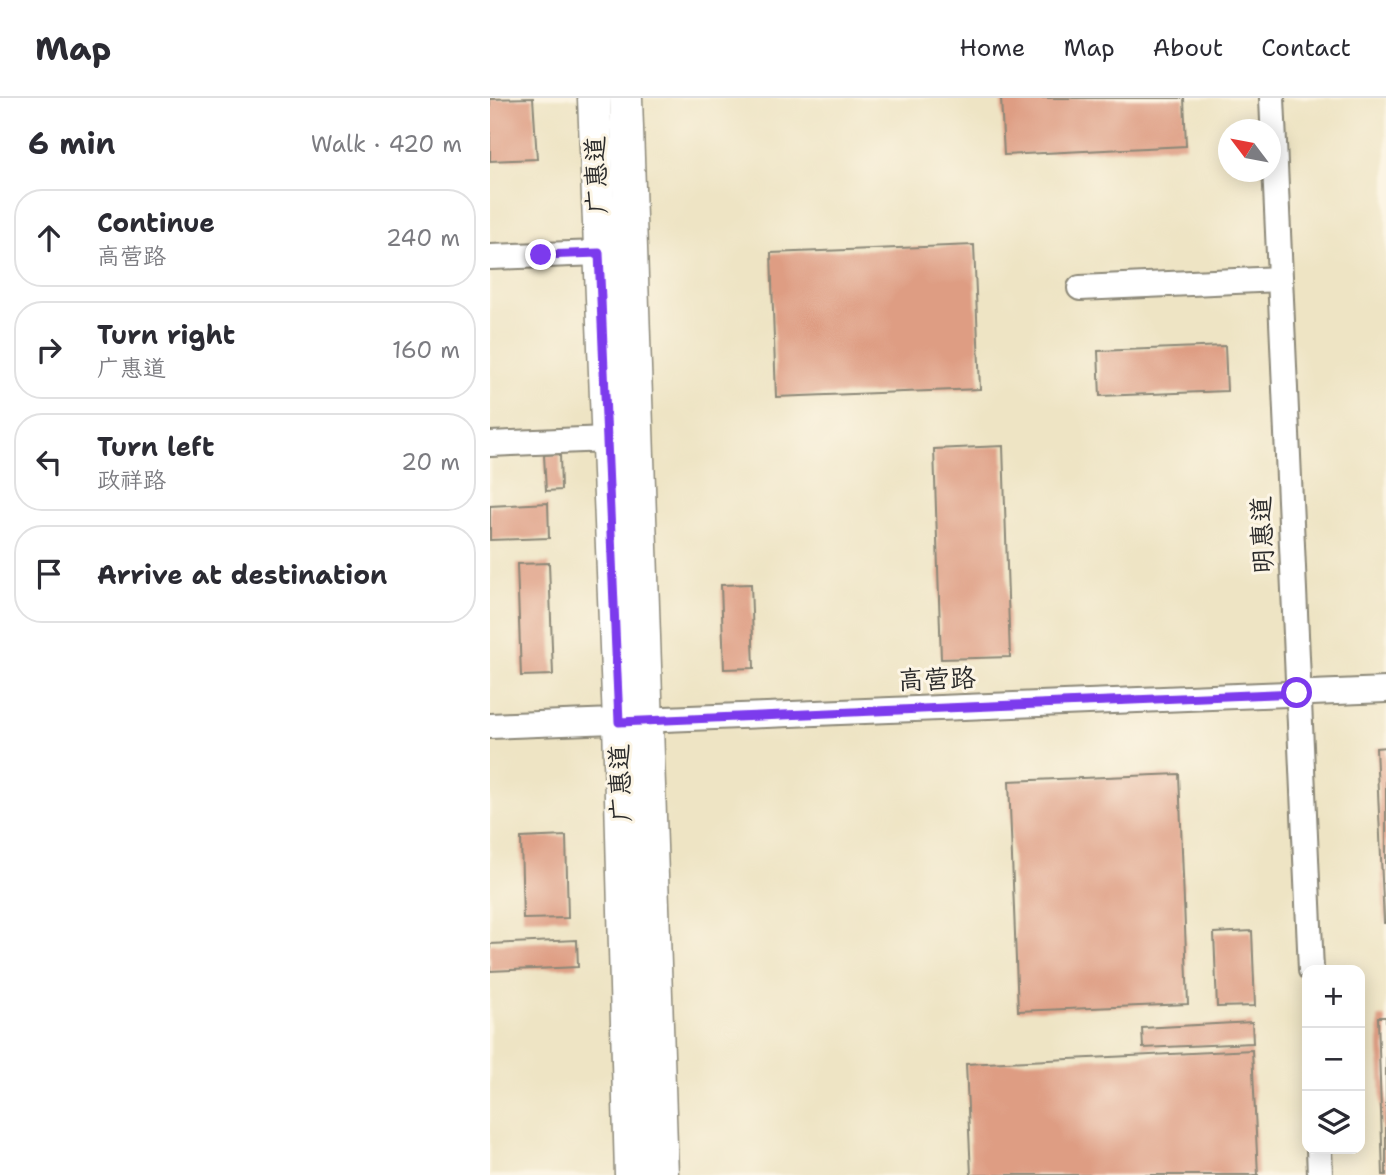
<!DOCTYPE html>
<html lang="en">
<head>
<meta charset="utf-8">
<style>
	body { margin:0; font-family:"Shantell Sans","LXGW WenKai TC",sans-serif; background:#f2f2f3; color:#2b2b33 }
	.controls { position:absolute; right:21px; bottom:21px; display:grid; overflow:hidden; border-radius:14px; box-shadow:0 4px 18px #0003 }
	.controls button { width:63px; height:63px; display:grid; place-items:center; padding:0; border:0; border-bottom:2px solid #e1e1e2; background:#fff; color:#2b2b33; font:35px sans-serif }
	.compass { position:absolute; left:728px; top:21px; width:63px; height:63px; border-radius:50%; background:#fff; box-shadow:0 4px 18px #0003; rotate:302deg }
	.stop { position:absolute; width:21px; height:21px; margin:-16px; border:5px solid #7c3aed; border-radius:50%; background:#fff }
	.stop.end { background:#7c3aed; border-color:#fff; box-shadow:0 2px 7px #0008 }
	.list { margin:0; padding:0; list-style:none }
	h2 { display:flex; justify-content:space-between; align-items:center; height:91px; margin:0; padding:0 28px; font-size:30px }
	h2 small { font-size:23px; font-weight:400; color:#7c7c81 }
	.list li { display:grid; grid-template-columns:46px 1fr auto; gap:21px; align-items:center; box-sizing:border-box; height:98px; margin:0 14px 14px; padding:0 14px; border:2px solid #e1e1e2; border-radius:28px }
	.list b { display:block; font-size:26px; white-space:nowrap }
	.list p { margin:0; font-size:23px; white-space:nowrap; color:#7c7c81 }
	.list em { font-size:23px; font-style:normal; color:#7c7c81 }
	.icon { flex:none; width:38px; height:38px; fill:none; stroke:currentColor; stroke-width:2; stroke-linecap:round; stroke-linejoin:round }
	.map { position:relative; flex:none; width:896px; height:1077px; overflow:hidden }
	header { display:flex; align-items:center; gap:42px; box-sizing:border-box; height:98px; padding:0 35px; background:#fff; border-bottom:2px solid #e1e1e2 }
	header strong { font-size:33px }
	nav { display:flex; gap:38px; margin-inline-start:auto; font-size:24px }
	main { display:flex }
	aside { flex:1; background:#fff }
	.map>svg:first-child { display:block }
	.building { fill:#de9d83 }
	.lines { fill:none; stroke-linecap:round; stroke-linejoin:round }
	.minor-casing { stroke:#8c8878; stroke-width:28 }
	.major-casing { stroke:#8c8878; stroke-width:35 }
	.minor { stroke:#fff; stroke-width:24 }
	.major { stroke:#fff; stroke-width:32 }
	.route { stroke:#7c3aed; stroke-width:9 }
	.labels { text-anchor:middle; stroke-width:6; stroke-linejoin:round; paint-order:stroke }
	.street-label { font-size:26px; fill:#2b2b2b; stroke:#fcf5e5 }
</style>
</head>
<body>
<header>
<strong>Map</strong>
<nav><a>Home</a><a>Map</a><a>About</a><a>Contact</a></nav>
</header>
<main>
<aside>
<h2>6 min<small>Walk · 420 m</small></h2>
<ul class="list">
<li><svg class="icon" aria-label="ahead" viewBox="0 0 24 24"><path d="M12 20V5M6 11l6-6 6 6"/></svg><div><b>Continue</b><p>高营路</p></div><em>240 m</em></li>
<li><svg class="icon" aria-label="right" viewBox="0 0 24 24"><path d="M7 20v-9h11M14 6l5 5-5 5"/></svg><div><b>Turn right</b><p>广惠道</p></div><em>160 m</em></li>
<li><svg class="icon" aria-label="left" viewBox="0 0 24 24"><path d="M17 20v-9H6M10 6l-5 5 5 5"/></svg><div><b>Turn left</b><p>政祥路</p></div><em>20 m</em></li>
<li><svg class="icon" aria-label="arrive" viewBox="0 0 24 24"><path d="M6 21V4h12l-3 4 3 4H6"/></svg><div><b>Arrive at destination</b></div></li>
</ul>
</aside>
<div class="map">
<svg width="896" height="1077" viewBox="0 0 896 1077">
	<rect width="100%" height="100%" fill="#fcf5e5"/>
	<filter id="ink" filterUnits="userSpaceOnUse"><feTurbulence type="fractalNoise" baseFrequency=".0143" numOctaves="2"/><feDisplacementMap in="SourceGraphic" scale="14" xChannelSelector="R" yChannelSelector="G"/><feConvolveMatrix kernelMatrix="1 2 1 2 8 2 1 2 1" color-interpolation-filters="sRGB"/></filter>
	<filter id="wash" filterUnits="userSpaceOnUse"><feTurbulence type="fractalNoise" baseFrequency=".00686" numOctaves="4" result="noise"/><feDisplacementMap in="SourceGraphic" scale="28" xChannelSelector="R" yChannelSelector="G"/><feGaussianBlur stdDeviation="1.57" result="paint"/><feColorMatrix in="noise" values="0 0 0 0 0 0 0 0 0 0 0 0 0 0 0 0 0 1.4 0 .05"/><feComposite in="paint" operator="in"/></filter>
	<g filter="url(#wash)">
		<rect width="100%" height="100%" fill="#eee4c4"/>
		<g id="blocks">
			<!-- building -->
			<g class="building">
				<polygon points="43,0 47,61 0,63 0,1"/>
				<polygon points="511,0 694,0 696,48 514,57"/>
				<polygon points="484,147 490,291 286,299 281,155"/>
				<polygon points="735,248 737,293 610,298 608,253"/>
				<polygon points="513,348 520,559 451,561 444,351"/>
				<polygon points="70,356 71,392 56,393 54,357"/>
				<polygon points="58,405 59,440 0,442 0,408"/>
				<polygon points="59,465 63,577 31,578 27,466"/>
				<polygon points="261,486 264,570 234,571 231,487"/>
				<polygon points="896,649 896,825 894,825 886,650"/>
				<polygon points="689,676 698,906 528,913 519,683"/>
				<polygon points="76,738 78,820 33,821 31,740"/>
				<polygon points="762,833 765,908 727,909 724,835"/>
				<polygon points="87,842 88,869 0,873 0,846"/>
				<polygon points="888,919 896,919 896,1077 893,1077"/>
				<polygon points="762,924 763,945 653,950 652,930"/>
				<polygon points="762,952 768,1077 481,1077 476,966"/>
			</g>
		</g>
	</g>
	<g filter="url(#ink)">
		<use href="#blocks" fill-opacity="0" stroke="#8c8878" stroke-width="2"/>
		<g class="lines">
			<defs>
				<g id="minor">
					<polyline points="782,0 821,872"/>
					<polyline points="0,159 109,155"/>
					<polyline points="590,190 790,181"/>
					<polyline points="0,346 116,341"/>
					<polyline points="0,628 896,592"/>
					<polyline points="829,1051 830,1077"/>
				</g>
				<g id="major">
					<polyline points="104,0 129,624 141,1077"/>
					<polyline points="136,0 172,1077"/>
				</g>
			</defs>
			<!-- minor casing -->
			<use href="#minor" class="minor-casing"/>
			<!-- major casing -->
			<use href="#major" class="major-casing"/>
			<!-- minor -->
			<use href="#minor" class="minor"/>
			<!-- major -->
			<use href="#major" class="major"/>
		</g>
	</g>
	<g class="lines" filter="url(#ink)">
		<!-- route -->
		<polyline class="route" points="51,157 109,155 129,624 807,595"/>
	</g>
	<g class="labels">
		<!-- street labels -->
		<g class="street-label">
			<text transform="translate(106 77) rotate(-92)" y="9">广惠道</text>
			<text transform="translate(772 437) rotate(-92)" y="9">明惠道</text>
			<text transform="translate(447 581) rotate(-2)" y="9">高营路</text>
			<text transform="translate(130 685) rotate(-92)" y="9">广惠道</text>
		</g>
	</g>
</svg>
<div class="controls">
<button>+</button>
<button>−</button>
<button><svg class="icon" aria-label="layers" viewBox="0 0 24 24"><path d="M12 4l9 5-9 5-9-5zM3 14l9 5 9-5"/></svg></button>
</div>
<svg class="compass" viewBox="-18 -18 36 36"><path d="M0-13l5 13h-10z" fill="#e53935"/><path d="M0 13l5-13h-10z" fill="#7c7c81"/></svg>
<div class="stop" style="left:807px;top:595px"></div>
<div class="stop end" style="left:51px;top:157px"></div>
</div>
</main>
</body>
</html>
